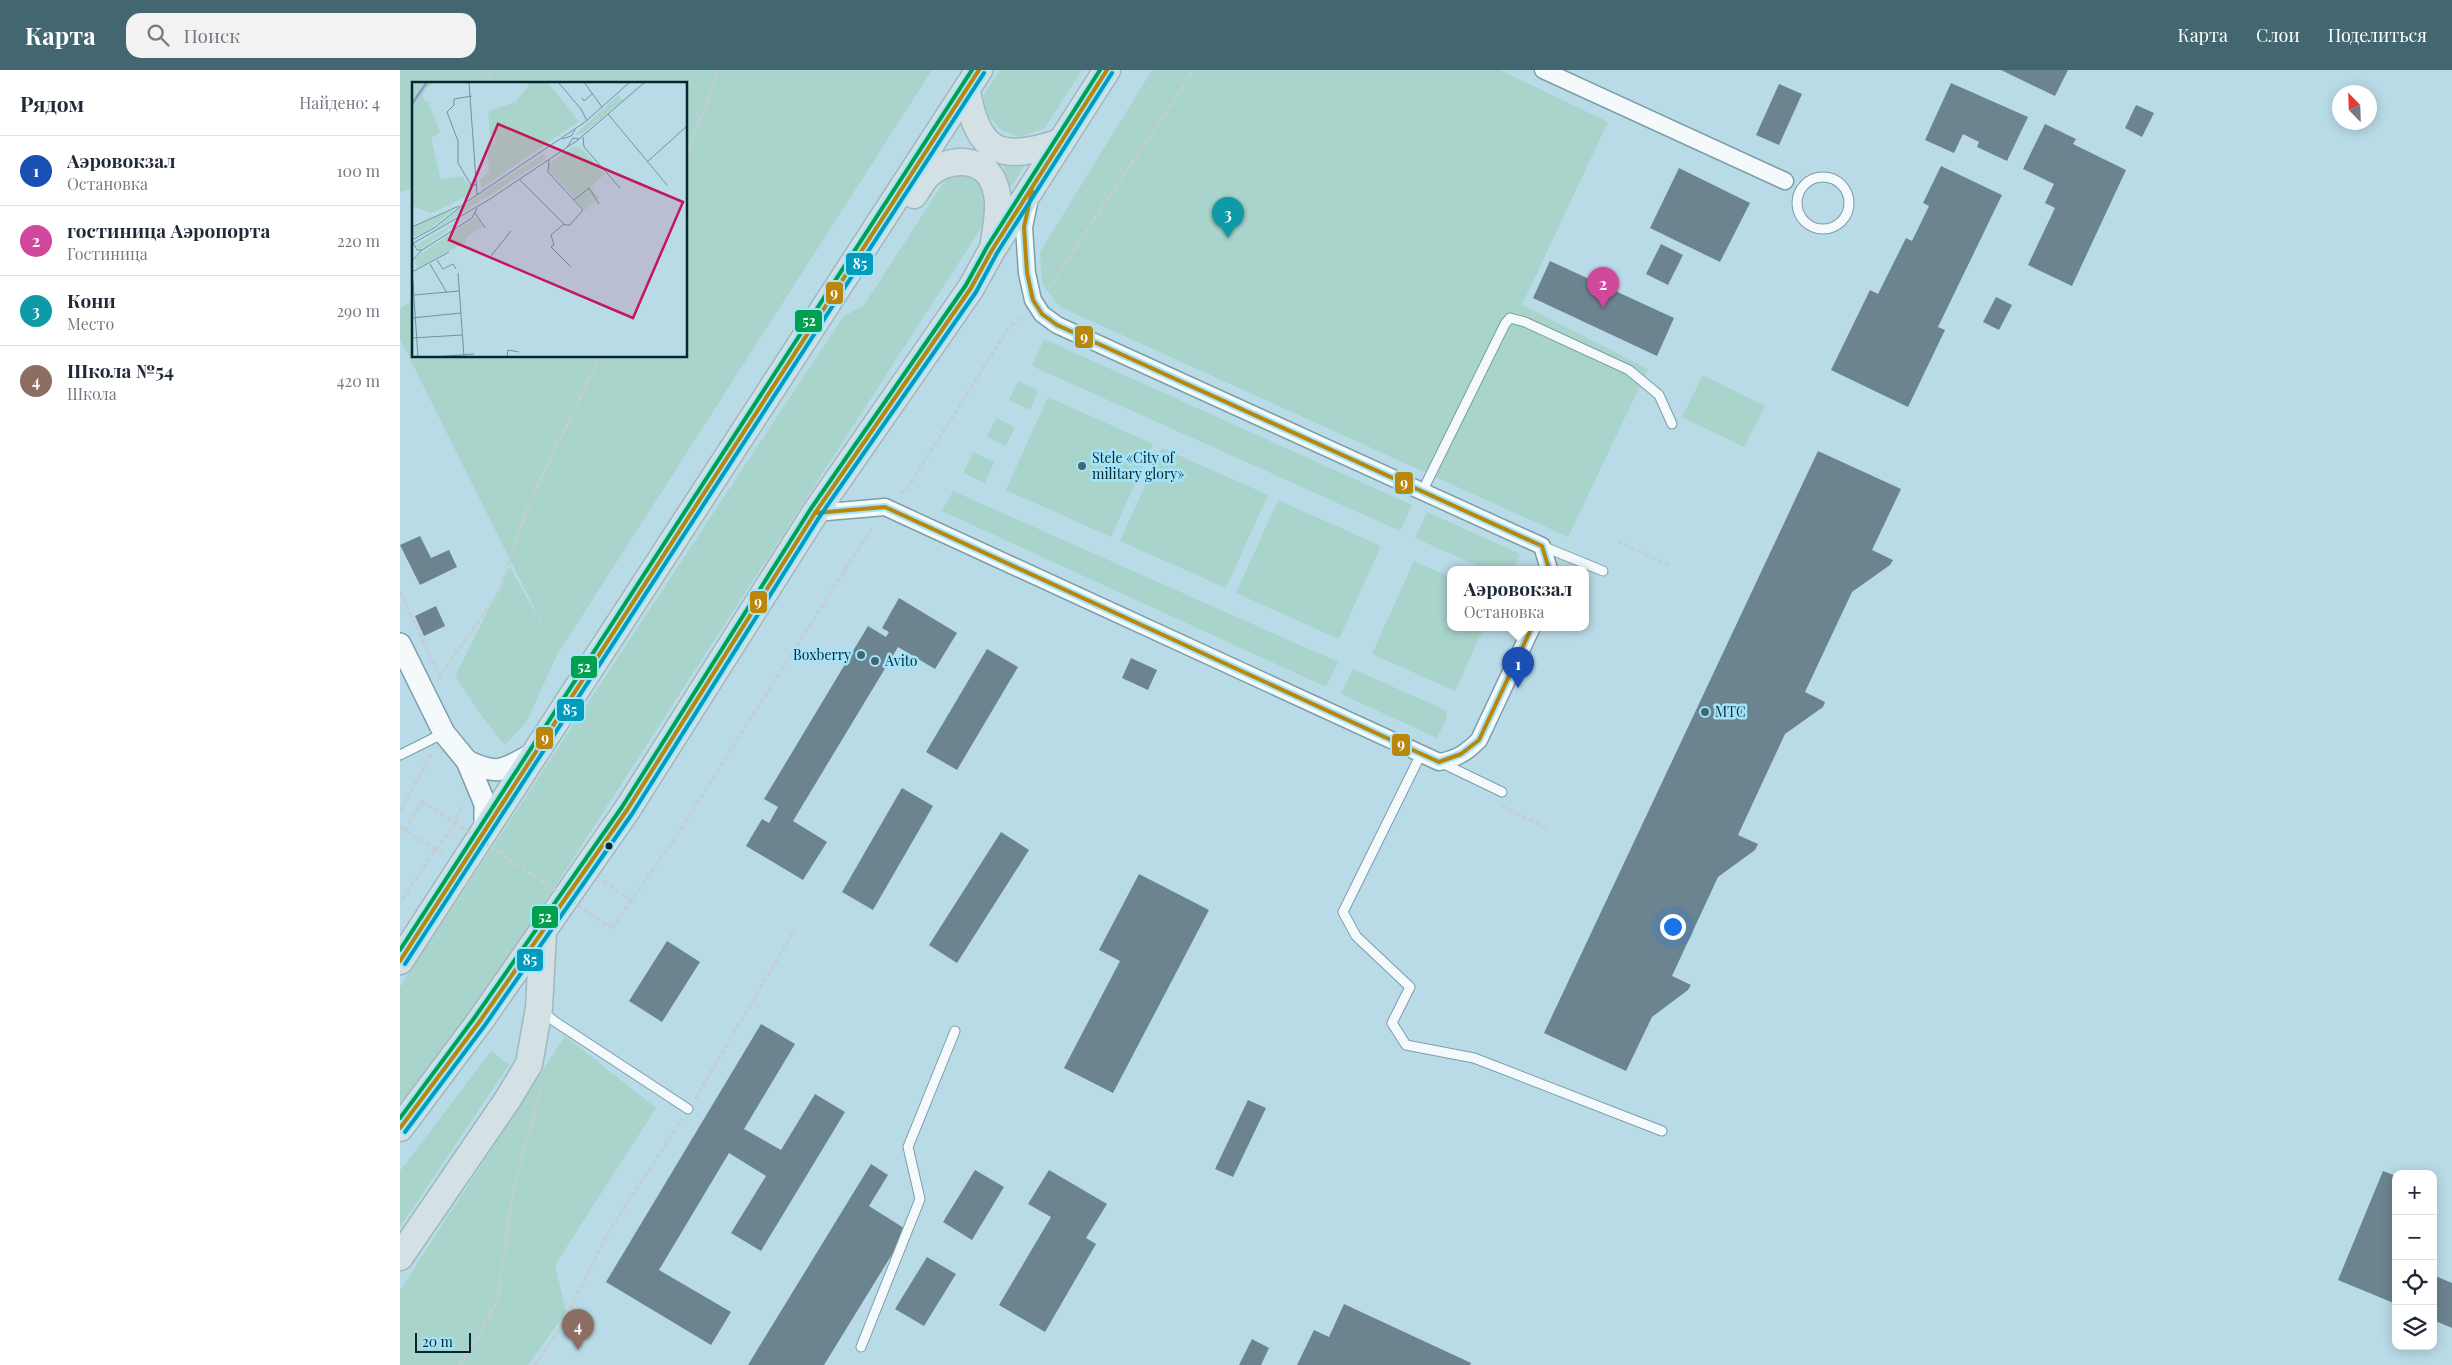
<!DOCTYPE html>
<html lang="ru">
<head>
<meta charset="utf-8">
<style>
	body { margin:0; font-family:"Playfair Display",serif; background:#f2f2f3; color:#1f2937 }
	.controls { position:absolute; right:15px; bottom:15px; display:grid; overflow:hidden; border-radius:10px; box-shadow:0 2px 12px #0003 }
	.controls button { width:45px; height:45px; display:grid; place-items:center; padding:0; border:0; border-bottom:1px solid #e0e1e3; background:#fff; color:#1f2937; font:25px sans-serif }
	.compass { position:absolute; left:1932px; top:15px; width:45px; height:45px; border-radius:50%; background:#fff; box-shadow:0 2px 12px #0003; rotate:337deg }
	.scale { position:absolute; left:15px; bottom:12px; width:56px; box-sizing:border-box; padding-left:5px; border:2px solid #032832; border-top:0; font-size:14px; line-height:18px; white-space:nowrap; color:#032832; -webkit-text-stroke:4px #a4e4fb; paint-order:stroke }
	.you { position:absolute; left:1272px; top:856px; width:18px; height:18px; margin:-12px; border:4px solid #fff; border-radius:50%; background:#1a73e8; box-shadow:0 0 0 8px #1a73e833 }
	.badge { display:grid; place-items:center; width:32px; height:32px; border-radius:50%; background:#426771; color:#fff; font-size:16px; font-weight:700 }
	.pin { position:absolute; translate:-50% -41px; filter:drop-shadow(0 1px 2px #0008) }
	.pin::after { content:''; position:absolute; top:26px; width:18px; height:15px; background:inherit; clip-path:polygon(0 0,100% 0,50% 100%) }
	.popup { position:absolute; left:1047px; top:496px; width:142px; height:65px; box-sizing:border-box; display:grid; place-content:center; border-radius:10px; background:#fff; filter:drop-shadow(0 1px 4px #0005); font-size:16px; white-space:nowrap; color:#747a83 }
	.popup b { font-size:19px; color:#1f2937 }
	.popup::after { content:''; position:absolute; left:50%; top:100%; margin-left:-10px; border:10px solid transparent; border-top-color:#fff }
	.list { margin:0; padding:0; list-style:none }
	h2 { display:flex; justify-content:space-between; align-items:center; height:65px; margin:0; padding:0 20px; font-size:21px }
	h2 small { font-size:16px; font-weight:400; color:#747a83 }
	.list li { display:grid; grid-template-columns:32px 1fr auto; gap:15px; align-items:center; box-sizing:border-box; height:70px; padding:0 20px; border-top:1px solid #e0e1e3 }
	.list b { display:block; font-size:19px; white-space:nowrap }
	.list p { margin:0; font-size:16px; white-space:nowrap; color:#747a83 }
	.list em { font-size:16px; font-style:normal; color:#747a83 }
	.icon { flex:none; width:28px; height:28px; fill:none; stroke:currentColor; stroke-width:2; stroke-linecap:round; stroke-linejoin:round }
	.map { position:relative; flex:none; width:2052px; height:1295px; overflow:hidden }
	header { display:flex; align-items:center; gap:30px; box-sizing:border-box; height:70px; padding:0 25px; background:#426771; color:#fff }
	header strong { font-size:24px }
	nav { display:flex; gap:28px; margin-inline-start:auto; font-size:18px }
	.search { width:350px; height:45px; background:#f2f2f3; display:flex; align-items:center; gap:12px; box-sizing:border-box; padding:0 18px; border-radius:15px; color:#747a83; font-size:19px }
	main { display:flex }
	aside { flex:1; background:#fff }
	.map>svg:first-child { display:block }
	.green { fill:#a8d4cb }
	.building { fill:#6c8490 }
	.lines { fill:none; stroke-linecap:round; stroke-linejoin:round }
	.service-casing { stroke:#7d9da7; stroke-width:11 }
	.minor-casing { stroke:#7d9da7; stroke-width:19 }
	.tertiary-casing { stroke:#7d9da7; stroke-width:24 }
	.primary-casing { stroke:#a1b7be; stroke-width:29 }
	.path { stroke:#c3ced2; stroke-width:3; stroke-dasharray:5 2.5; stroke-linecap:butt }
	.service { stroke:#f4fafb; stroke-width:9 }
	.minor { stroke:#f4fafb; stroke-width:16 }
	.tertiary { stroke:#f4fafb; stroke-width:21 }
	.primary { stroke:#d3e1e4; stroke-width:26 }
	.path-bridge { stroke:#c3ced2; stroke-width:3; stroke-dasharray:5 2.5; stroke-linecap:butt }
	.bus-1-casing { stroke:#a4e4fb; stroke-width:8 }
	.bus-2-casing { stroke:#a4e4fb; stroke-width:8 }
	.bus-3-casing { stroke:#a4e4fb; stroke-width:8 }
	.bus-1 { stroke:#ba860c; stroke-width:4 }
	.bus-2 { stroke:#009cbe; stroke-width:4 }
	.bus-3 { stroke:#00a04f; stroke-width:4 }
	.poi-dot { fill:#426771; stroke:#a4e4fb; stroke-width:2 }
	.bus-dot { fill:#032832; stroke:#a4e4fb; stroke-width:2 }
	.labels { text-anchor:middle; stroke-width:5; stroke-linejoin:round; paint-order:stroke }
	.poi-label { font-size:14px; fill:#032832; stroke:#a4e4fb; text-anchor:start }
	.inset-river { fill:none; stroke:#8d99c8; stroke-width:2.5 }
	.inset-road { fill:none; stroke:#70939f; stroke-width:1 }
	.view { fill:#c2185b; fill-opacity:0.15; stroke:#c2185b; stroke-width:2.5 }
	.inset-edge { fill:none; stroke:#032832; stroke-width:2.5 }
	.line-badge { stroke:#a4e4fb; stroke-width:2 }
	.badge-label { font-size:14px; text-anchor:middle; font-weight:bold; fill:#fff }
</style>
</head>
<body>
<header>
<strong>Карта</strong>
<div class="search"><svg class="icon" aria-label="search" viewBox="0 0 24 24"><circle cx="10" cy="10" r="6"/><path d="M15 15l6 6"/></svg>Поиск</div>
<nav><a>Карта</a><a>Слои</a><a>Поделиться</a></nav>
</header>
<main>
<aside>
<h2>Рядом<small>Найдено: 4</small></h2>
<ul class="list">
<li><span class="badge" style="background:#1a4fb4">1</span><div><b>Аэровокзал</b><p>Остановка</p></div><em>100 m</em></li>
<li><span class="badge" style="background:#d1479c">2</span><div><b>гостиница Аэропорта</b><p>Гостиница</p></div><em>220 m</em></li>
<li><span class="badge" style="background:#0f9aa8">3</span><div><b>Кони</b><p>Место</p></div><em>290 m</em></li>
<li><span class="badge" style="background:#8d6e63">4</span><div><b>Школа №54</b><p>Школа</p></div><em>420 m</em></li>
</ul>
</aside>
<div class="map">
<svg width="2052" height="1295" viewBox="0 0 2052 1295">
	<rect width="100%" height="100%" fill="#b8dbe7"/>
	<!-- green -->
	<g class="green">
		<polygon points="0,0 532,0 157,585 126,653 105,675 84,649 55,606 110,497 146,562 0,269 0,239 14,229 14,286 286,286 286,14 14,14 14,124 12,119 0,122"/>
		<polygon points="600,0 682,0 645,58 618,67 600,59 586,43 584,25"/>
		<polygon points="752,0 1100,0 1208,52 1122,235 1248,299 1168,467 660,237 642,214 640,182"/>
		<polygon points="600,87 628,90 604,127 605,103"/>
		<polygon points="554,103 569,103 580,112 585,124 586,149 578,163 20,1025 0,1051 0,917 443,247 464,235 544,112"/>
		<polygon points="644,269 1012,435 1000,461 632,296"/>
		<polygon points="1303,305 1365,336 1344,377 1282,347"/>
		<polygon points="618,311 638,320 630,340 609,330"/>
		<polygon points="648,327 753,374 711,467 606,420"/>
		<polygon points="596,348 615,357 606,376 587,367"/>
		<polygon points="762,378 868,425 826,518 720,471"/>
		<polygon points="573,382 594,392 585,413 563,403"/>
		<polygon points="553,421 938,592 926,617 542,441"/>
		<polygon points="878,430 981,476 939,569 836,523"/>
		<polygon points="1027,442 1120,484 1113,499 1085,499 1015,468"/>
		<polygon points="1014,491 1050,507 1050,557 1084,557 1055,621 972,584"/>
		<polygon points="953,599 1045,640 1047,647 1037,668 941,624"/>
		<polygon points="165,966 256,1038 155,1195 166,1242 128,1295 0,1295 0,1220"/>
		<polygon points="91,981 109,995 0,1157 0,1101"/>
	</g>
	<!-- building -->
	<g class="building">
		<polygon points="1601,0 1668,0 1655,26"/>
		<polygon points="1551,13 1628,47 1607,91 1577,77 1579,72 1563,64 1554,83 1525,70"/>
		<polygon points="1379,14 1402,24 1379,75 1356,65"/>
		<polygon points="1736,35 1754,43 1742,67 1725,58"/>
		<polygon points="1645,54 1676,69 1673,74 1726,100 1672,216 1628,195 1655,138 1645,133 1654,114 1623,99"/>
		<polygon points="1541,96 1602,125 1538,257 1545,260 1508,337 1431,300 1470,220 1478,224 1506,168 1512,171 1529,136 1523,133"/>
		<polygon points="1279,98 1350,133 1320,192 1250,158"/>
		<polygon points="1261,174 1283,185 1268,215 1246,204"/>
		<polygon points="1150,191 1274,248 1257,286 1133,228"/>
		<polygon points="1596,227 1612,235 1599,260 1583,252"/>
		<polygon points="1418,381 1501,419 1472,480 1493,490 1490,495 1452,522 1405,622 1425,632 1423,637 1385,664 1338,765 1358,774 1355,780 1318,807 1272,906 1291,915 1288,920 1252,947 1226,1001 1144,963"/>
		<polygon points="20,466 31,488 49,480 57,497 20,515 0,475"/>
		<polygon points="499,528 557,563 535,599 498,577 393,751 427,772 403,810 346,776 362,749 369,753 378,737 364,729 468,556 486,567 489,562 482,558"/>
		<polygon points="36,536 45,556 24,566 15,546"/>
		<polygon points="587,579 618,597 557,700 526,682"/>
		<polygon points="731,588 757,600 748,620 722,608"/>
		<polygon points="502,718 533,736 473,840 442,822"/>
		<polygon points="601,762 629,780 557,893 529,875"/>
		<polygon points="739,804 809,840 713,1023 664,998 720,891 699,880"/>
		<polygon points="267,871 300,892 262,952 229,931"/>
		<polygon points="361,954 395,974 344,1059 381,1080 415,1024 445,1042 361,1181 331,1163 366,1106 329,1083 259,1200 331,1242 311,1275 206,1212"/>
		<polygon points="848,1030 866,1038 833,1107 815,1099"/>
		<polygon points="471,1094 488,1105 469,1136 507,1160 424,1295 348,1295"/>
		<polygon points="575,1100 604,1117 572,1170 543,1152"/>
		<polygon points="649,1100 707,1134 686,1168 696,1174 645,1262 599,1235 651,1147 628,1134"/>
		<polygon points="1983,1101 1996,1106 1996,1179 1992,1188 1996,1189 1996,1234 1938,1210"/>
		<polygon points="527,1187 556,1204 524,1256 495,1239"/>
		<polygon points="2033,1205 2052,1213 2052,1258 2033,1250"/>
		<polygon points="944,1234 1071,1293 1070,1295 897,1295 914,1260 929,1267"/>
		<polygon points="852,1269 869,1278 861,1295 839,1295"/>
	</g>
	<g class="lines">
		<defs>
			<g id="service">
				<circle cx="1423" cy="133" r="26"/>
				<polyline points="1022,422 1105,254 1110,248 1125,252 1229,300 1259,325 1272,354"/>
				<polyline points="1142,476 1203,501"/>
				<polyline points="1021,684 943,842 956,866 1010,917 992,953 1006,975 1074,988 1262,1061"/>
				<polyline points="0,685 44,663"/>
				<polyline points="1042,693 1102,722"/>
				<polyline points="143,941 154,951 288,1039"/>
				<polyline points="461,1277 520,1129 508,1077 555,961"/>
			</g>
			<g id="minor">
				<polyline points="1143,0 1385,111"/>
				<polyline points="629,133 624,157 627,203 633,230 642,244 657,255 1142,476 1149,499"/>
				<path d="M 415,443 L 485,437 L 1039,692 C 1057,689 1067,682 1079,670 L 1132,557"/>
			</g>
			<g id="tertiary">
				<polyline points="0,574 44,663 67,691 85,734 85,759"/>
				<path d="M 67,691 C 101,707 103,699 135,683"/>
			</g>
			<g id="primary">
				<path d="M 567,21 C 578,85 602,92 661,72"/>
				<path d="M 514,125 C 518,119 522,111 527,106 C 545,88 581,85 593,111 C 602,131 597,151 594,172"/>
				<polyline points="0,891 579,0"/>
				<polyline points="0,1058 80,951 227,740 415,443 571,218 592,180 707,0"/>
				<polyline points="0,1187 108,1029 129,994 139,938 143,861"/>
			</g>
		</defs>
		<!-- service casing -->
		<use href="#service" class="service-casing"/>
		<!-- minor casing -->
		<use href="#minor" class="minor-casing"/>
		<!-- tertiary casing -->
		<use href="#tertiary" class="tertiary-casing"/>
		<!-- primary casing -->
		<use href="#primary" class="primary-casing"/>
		<!-- path -->
		<g class="path">
			<polyline points="82,0 95,14"/>
			<polyline points="286,86 319,0"/>
			<polyline points="648,219 794,0"/>
			<polyline points="500,424 507,419 609,257 624,246"/>
			<polyline points="1217,471 1269,495"/>
			<polyline points="0,522 40,606"/>
			<polyline points="41,610 40,606 99,522 130,431 200,286"/>
			<polyline points="1102,736 1146,758"/>
			<polyline points="0,741 31,685"/>
			<polyline points="0,757 36,780 0,832"/>
			<polyline points="5,761 22,731"/>
			<polyline points="43,784 36,780 50,761 63,735"/>
			<polyline points="203,811 232,831"/>
			<polyline points="212,858 273,771 473,456"/>
			<polyline points="295,1029 395,859"/>
			<polyline points="60,1295 89,1248 98,1226 113,1122 140,1020"/>
			<polyline points="135,1295 160,1259 208,1163 282,1049"/>
		</g>
		<!-- service -->
		<use href="#service" class="service"/>
		<!-- minor -->
		<use href="#minor" class="minor"/>
		<!-- tertiary -->
		<use href="#tertiary" class="tertiary"/>
		<!-- primary -->
		<use href="#primary" class="primary"/>
		<!-- path-bridge -->
		<polyline class="path-bridge" points="22,731 212,858"/>
		<defs>
			<g id="bus-1">
				<polyline points="632,121 624,157 627,203 633,230 642,244 657,255 1142,476 1149,499"/>
				<polyline points="415,443 485,437 1039,692 1061,684 1079,670 1132,557"/>
				<polyline points="0,891 579,0"/>
				<polyline points="0,1058 80,951 227,740 415,443 571,218 592,180 707,0"/>
			</g>
			<g id="bus-2">
				<polyline points="5,894 584,3"/>
				<polyline points="5,1062 85,955 232,744 420,446 576,222 597,183 712,3"/>
			</g>
			<g id="bus-3">
				<polyline points="0,880 572,0"/>
				<polyline points="0,1048 75,947 222,737 410,440 566,215 587,177 700,0"/>
			</g>
		</defs>
		<!-- bus-1 casing -->
		<use href="#bus-1" class="bus-1-casing"/>
		<!-- bus-2 casing -->
		<use href="#bus-2" class="bus-2-casing"/>
		<!-- bus-3 casing -->
		<use href="#bus-3" class="bus-3-casing"/>
		<!-- bus-1 -->
		<use href="#bus-1" class="bus-1"/>
		<!-- bus-2 -->
		<use href="#bus-2" class="bus-2"/>
		<!-- bus-3 -->
		<use href="#bus-3" class="bus-3"/>
	</g>
	<!-- markers -->
	<g class="poi-dot">
		<circle cx="682" cy="396" r="5"/>
		<circle cx="461" cy="585" r="5"/>
		<circle cx="475" cy="591" r="5"/>
		<circle cx="1305" cy="642" r="5"/>
	</g>
	<circle class="bus-dot" cx="209" cy="776" r="4.5"/>
	<g class="labels">
		<!-- poi labels -->
		<g class="poi-label">
			<text x="692" y="393">Stele «Сity of<tspan x="692" dy="16">military glory»</tspan></text>
			<text x="451" y="590" text-anchor="end">Boxberry</text>
			<text x="485" y="596">Avito</text>
			<text x="1315" y="647">МТС</text>
		</g>
	</g>
	<!-- overview -->
	<g transform="translate(12 12)">
		<rect width="275" height="275" fill="#b8dbe7"/>
		<path d="M 0,0 L 21,0 L 10,13 L 13,20 L 16,19 L 28,50 L 19,56 L 29,98 L 50,94 L 58,104 L 55,114 L 20,131 L 0,124 ZM 119,0 L 135,0 L 167,39 L 70,106 L 68,98 L 77,90 L 76,63 L 83,61 L 83,53 L 78,52 L 76,29 L 104,20 ZM 206,13 L 211,18 L 171,51 L 163,53 ZM 161,65 L 169,66 L 193,92 L 178,105 L 187,116 L 173,128 L 137,88 L 137,82 ZM 131,72 L 134,74 L 132,78 L 17,152 L 51,124 ZM 42,127 L 18,147 L 0,156 L 0,146 ZM 57,133 L 8,167 L 3,163 L 8,161 ZM 64,135 L 70,145 L 55,155 L 54,160 L 5,186 L 3,176 Z" fill="#a8d4cb"/>
		<path class="inset-river" d="M 0,22 L 15,0"/>
		<path class="inset-road" d="M 57,0 L 65,113M 146,0 L 169,27 L 175,39M 172,0 L 190,25M 60,14 L 42,17 L 42,23 L 35,30 L 46,59 L 46,81 L 59,103 L 65,103M 170,16 L 172,19 L 181,11M 196,32 L 255,103M 171,55 L 172,65 L 208,106M 150,57 L 159,54 L 163,48M 155,65 L 161,56 L 167,57M 235,80 L 275,44M 108,98 L 153,143 L 158,143 L 171,128 L 136,90 L 137,78M 162,118 L 177,106 L 187,122M 63,131 L 73,146M 152,142 L 139,153 L 142,163 L 139,165 L 159,185M 0,145 L 47,124M 0,158 L 22,146 L 53,121 L 173,40 L 218,0M 0,159 L 5,168 L 10,168M 0,162 L 75,119 L 166,58 L 233,0M 79,174 L 99,149M 25,178 L 31,187 L 41,182 L 44,187M 0,179 L 10,168 L 60,136 L 65,126M 18,182 L 35,211M 0,186 L 6,275M 0,190 L 37,170M 46,191 L 52,275M 2,213 L 47,209M 0,236 L 49,231M 0,256 L 50,253M 22,275 L 62,272M 95,275 L 96,268 L 107,270"/>
		<path class="view" d="M 86,42 L 271,120 L 221,236 L 37,158 Z"/>
		<rect width="275" height="275" class="inset-edge"/>
	</g>
	<g class="line-badge">
		<rect x="445" y="182" width="29" height="24" rx="5" fill="#009cbe"/>
		<rect x="425" y="211" width="19" height="24" rx="5" fill="#ba860c"/>
		<rect x="394" y="239" width="29" height="24" rx="5" fill="#00a04f"/>
		<rect x="674" y="255" width="20" height="24" rx="5" fill="#ba860c"/>
		<rect x="994" y="401" width="20" height="24" rx="5" fill="#ba860c"/>
		<rect x="349" y="520" width="19" height="24" rx="5" fill="#ba860c"/>
		<rect x="170" y="585" width="28" height="24" rx="5" fill="#00a04f"/>
		<rect x="156" y="628" width="29" height="24" rx="5" fill="#009cbe"/>
		<rect x="135" y="656" width="19" height="24" rx="5" fill="#ba860c"/>
		<rect x="991" y="663" width="20" height="24" rx="5" fill="#ba860c"/>
		<rect x="131" y="835" width="28" height="24" rx="5" fill="#00a04f"/>
		<rect x="116" y="878" width="28" height="24" rx="5" fill="#009cbe"/>
	</g>
	<g class="badge-label">
		<text x="460" y="199">85</text>
		<text x="434" y="228">9</text>
		<text x="409" y="256">52</text>
		<text x="684" y="272">9</text>
		<text x="1004" y="418">9</text>
		<text x="358" y="537">9</text>
		<text x="184" y="602">52</text>
		<text x="170" y="645">85</text>
		<text x="145" y="673">9</text>
		<text x="1001" y="679">9</text>
		<text x="145" y="852">52</text>
		<text x="130" y="895">85</text>
	</g>
</svg>
<div class="controls">
<button>+</button>
<button>−</button>
<button><svg class="icon" aria-label="locate" viewBox="0 0 24 24"><circle cx="12" cy="12" r="6"/><path d="M12 2v4M12 18v4M2 12h4M18 12h4"/></svg></button>
<button><svg class="icon" aria-label="layers" viewBox="0 0 24 24"><path d="M12 4l9 5-9 5-9-5zM3 14l9 5 9-5"/></svg></button>
</div>
<svg class="compass" viewBox="-18 -18 36 36"><path d="M0-13l5 13h-10z" fill="#e53935"/><path d="M0 13l5-13h-10z" fill="#747a83"/></svg>
<div class="scale">20 m</div>
<div class="you"></div>
<div class="pin badge" style="left:1118px;top:618px;background:#1a4fb4">1</div>
<div class="popup"><b>Аэровокзал</b>Остановка</div>
<div class="pin badge" style="left:1203px;top:238px;background:#d1479c">2</div>
<div class="pin badge" style="left:828px;top:168px;background:#0f9aa8">3</div>
<div class="pin badge" style="left:178px;top:1280px;background:#8d6e63">4</div>
</div>
</main>
</body>
</html>
